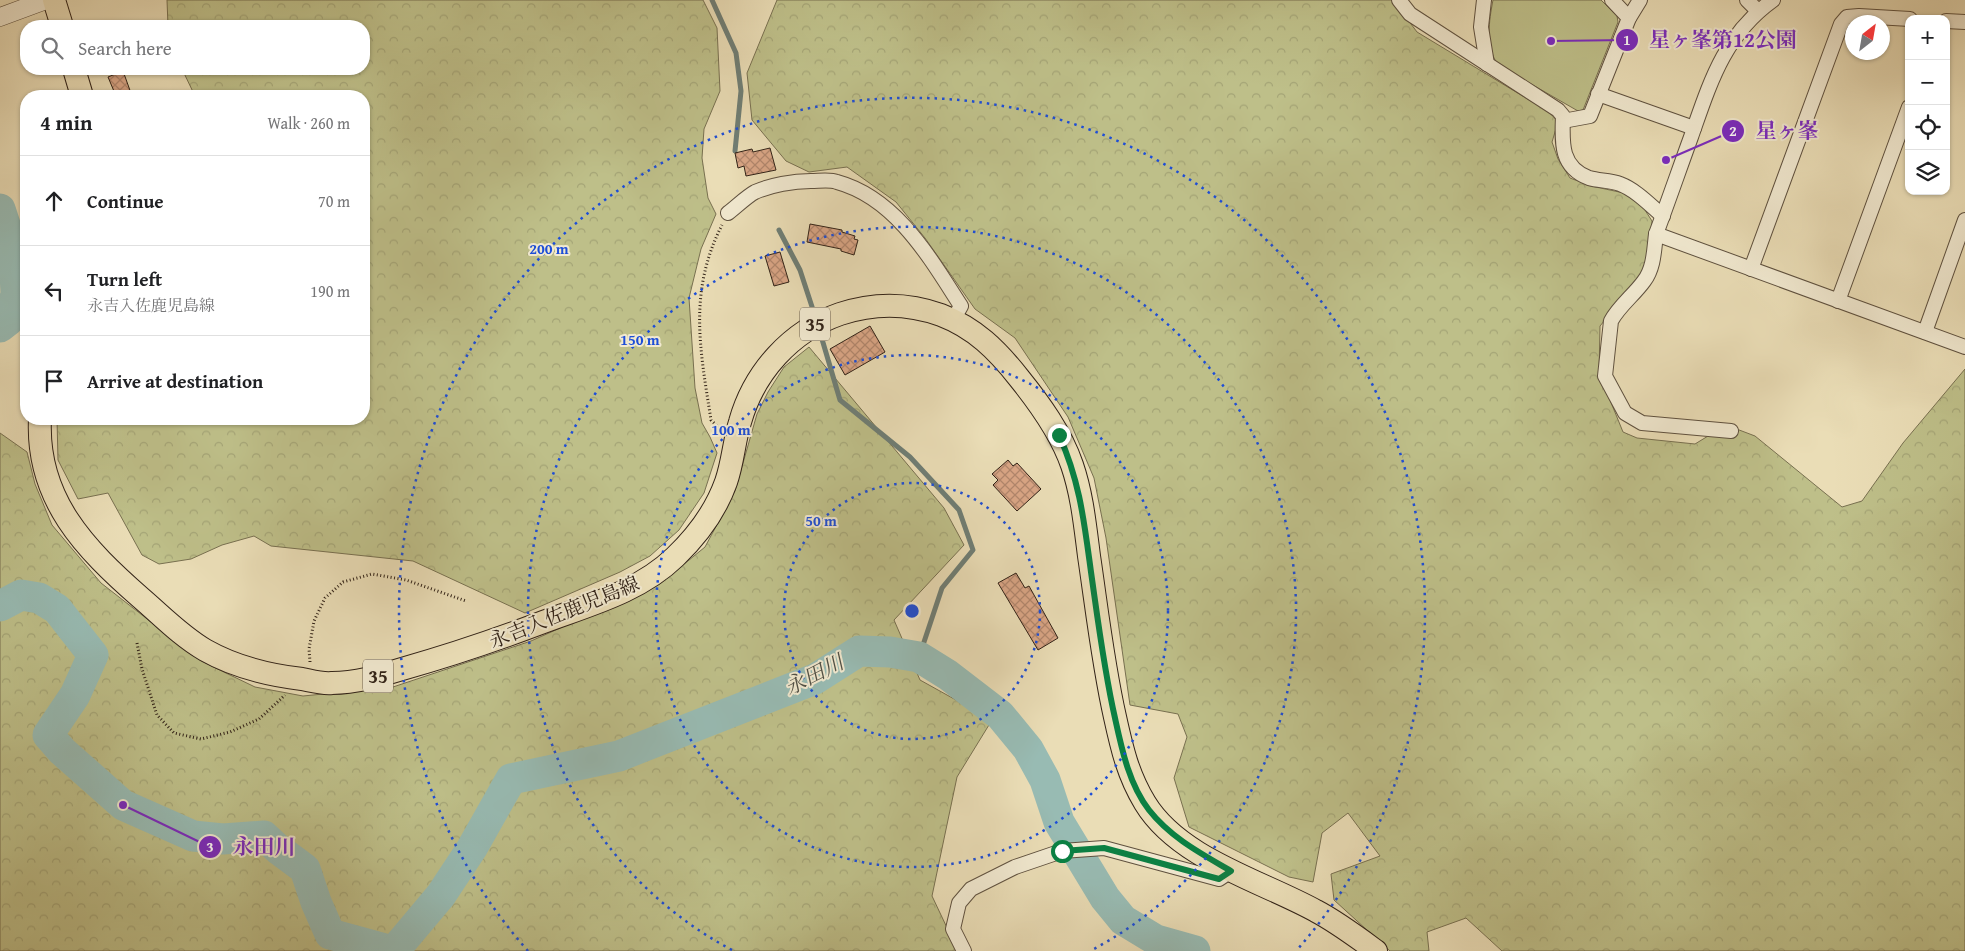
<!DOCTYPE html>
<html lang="en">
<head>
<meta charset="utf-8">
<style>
	body { margin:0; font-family:"Gentium Book Plus","Noto Serif JP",serif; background:#f2f2f2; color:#202124 }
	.controls { position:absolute; right:15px; top:15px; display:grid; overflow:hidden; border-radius:10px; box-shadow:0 1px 4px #0004 }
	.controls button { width:45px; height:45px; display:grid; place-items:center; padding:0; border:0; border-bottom:1px solid #e0e0e0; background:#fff; color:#202124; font:25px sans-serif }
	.compass { position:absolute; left:1845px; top:15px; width:45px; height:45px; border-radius:50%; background:#fff; box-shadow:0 1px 4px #0004; rotate:31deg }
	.stop { position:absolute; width:15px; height:15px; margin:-11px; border:4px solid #0b8043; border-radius:50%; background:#fff }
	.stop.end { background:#0b8043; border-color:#fff; box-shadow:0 1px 5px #0008 }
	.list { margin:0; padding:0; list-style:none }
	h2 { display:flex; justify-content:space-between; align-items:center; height:65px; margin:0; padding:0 20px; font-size:21px }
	h2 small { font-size:16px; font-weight:400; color:#757577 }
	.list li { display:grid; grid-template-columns:32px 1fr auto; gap:15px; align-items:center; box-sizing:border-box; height:90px; padding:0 20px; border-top:1px solid #e0e0e0 }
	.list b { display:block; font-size:19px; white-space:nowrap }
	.list p { margin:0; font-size:16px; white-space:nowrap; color:#757577 }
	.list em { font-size:16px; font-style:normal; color:#757577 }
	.icon { flex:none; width:28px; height:28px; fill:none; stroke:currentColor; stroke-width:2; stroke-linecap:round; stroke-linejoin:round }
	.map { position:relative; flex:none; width:1965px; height:951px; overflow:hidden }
	.search { position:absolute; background:#fff; box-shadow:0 1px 4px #0004; left:20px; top:20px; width:350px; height:55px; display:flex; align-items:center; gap:12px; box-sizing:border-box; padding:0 18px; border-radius:20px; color:#757577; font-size:19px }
	.panel { position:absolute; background:#fff; box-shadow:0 1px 4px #0004; left:20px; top:90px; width:350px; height:335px; border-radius:20px }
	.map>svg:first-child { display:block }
	.forest { fill:url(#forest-crowns); stroke:#787050 }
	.park { fill:#bebf89; stroke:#787050 }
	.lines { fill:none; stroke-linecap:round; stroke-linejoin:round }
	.stream { stroke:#6f7e75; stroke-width:5 }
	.river { stroke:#98bbb3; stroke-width:31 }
	.building { fill:url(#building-cross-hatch); stroke:#312217 }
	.minor-casing { stroke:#5f513f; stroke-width:16 }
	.tertiary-casing { stroke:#5f513f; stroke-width:19 }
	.primary-casing { stroke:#312217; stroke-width:24 }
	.path { stroke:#312217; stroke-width:3; stroke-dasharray:1 2.5; stroke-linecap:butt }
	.minor { stroke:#f1e9d0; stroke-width:14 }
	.tertiary { stroke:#f1e9d0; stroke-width:18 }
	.primary { stroke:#eaddb6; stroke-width:22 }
	.route { stroke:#0b8043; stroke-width:6 }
	.ring { fill:none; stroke:#1d4ed8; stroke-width:2.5; stroke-dasharray:2.5 5 }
	.labels { text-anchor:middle; stroke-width:4; stroke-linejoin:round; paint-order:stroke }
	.shield { fill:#f1e9d0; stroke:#6b5e4e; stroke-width:1 }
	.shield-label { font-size:19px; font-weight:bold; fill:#312217 }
	.street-label { font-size:20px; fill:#312217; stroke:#f1e9d0 }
	.water-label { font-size:21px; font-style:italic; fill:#505046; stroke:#f1e9d0 }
	.centre { fill:#1d4ed8; stroke:#f1e9d0; stroke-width:2.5 }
	.ring-label { font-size:15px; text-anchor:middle; font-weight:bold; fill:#1d4ed8; stroke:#f1e9d0; stroke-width:4; stroke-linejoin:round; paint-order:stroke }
	.leader { fill:none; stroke:#7b2cbf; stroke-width:2 }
	.callout-dot { fill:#7b2cbf; stroke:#f1e9d0; stroke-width:2 }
	.mark-label { font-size:15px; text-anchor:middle; font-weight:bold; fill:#fff }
	.callout-label { font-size:21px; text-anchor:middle; font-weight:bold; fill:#7b2cbf; stroke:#f1e9d0; stroke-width:4; stroke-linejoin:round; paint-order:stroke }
</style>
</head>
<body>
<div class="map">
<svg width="1965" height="951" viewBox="0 0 1965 951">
	<defs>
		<pattern id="forest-crowns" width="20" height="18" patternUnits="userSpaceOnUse" patternTransform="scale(1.25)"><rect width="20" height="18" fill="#bebf89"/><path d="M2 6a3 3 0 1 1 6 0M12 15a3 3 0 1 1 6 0" fill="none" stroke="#a4a476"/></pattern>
		<pattern id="building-cross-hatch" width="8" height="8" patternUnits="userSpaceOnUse" patternTransform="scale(1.25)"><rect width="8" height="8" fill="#d9a585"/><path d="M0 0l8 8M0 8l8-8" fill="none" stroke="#b1866c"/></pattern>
	</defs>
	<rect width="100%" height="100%" fill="#eaddb6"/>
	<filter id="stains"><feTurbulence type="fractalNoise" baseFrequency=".004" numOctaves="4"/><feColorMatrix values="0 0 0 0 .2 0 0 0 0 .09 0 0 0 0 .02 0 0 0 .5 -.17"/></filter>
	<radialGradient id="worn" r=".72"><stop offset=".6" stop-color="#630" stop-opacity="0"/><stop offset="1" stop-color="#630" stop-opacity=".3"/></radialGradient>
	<!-- forest -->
	<g class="forest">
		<polygon points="167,0 703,0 717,28 720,91 704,129 702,158 708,198 716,214 701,249 689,298 695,388 702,423 710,437 717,453 704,493 679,530 650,556 620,572 525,613 413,561 271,546 254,536 222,545 191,559 159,564 142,555 108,493 78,499 58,460 57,419 364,419 364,96 195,96 182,69 364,69 364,26 168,26"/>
		<polygon points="777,0 1393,0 1417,32 1549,112 1558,122 1552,142 1558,159 1570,178 1591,186 1624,193 1643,207 1652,221 1650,259 1642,275 1600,326 1599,373 1623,432 1637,438 1695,444 1726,425 1755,436 1842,507 1862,501 1903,443 1965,369 1965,951 1502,951 1466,918 1427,932 1429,951 1390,951 1334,900 1331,874 1380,856 1348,813 1322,833 1313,882 1289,877 1189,827 1174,778 1187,737 1178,714 1130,705 1106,538 1094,478 1068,417 1015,338 975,309 925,238 896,202 847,167 809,172 786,161 752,120 747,73"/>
		<polygon points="809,347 944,508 964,545 894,620 920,680 992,720 957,777 932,896 958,951 0,951 0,433 27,452 35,484 52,525 101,583 201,661 255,687 303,696 393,687 531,641 661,583 705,547 735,491 757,414 768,392 784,367"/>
	</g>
	<!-- park -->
	<path class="park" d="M 1493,0 L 1601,0 L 1617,16 L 1618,22 L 1583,110 L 1578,111 L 1498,65 C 1485,46 1489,21 1493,0 Z"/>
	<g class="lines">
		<!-- stream -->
		<g class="stream">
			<polyline points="712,0 736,53 741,91 735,151"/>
			<polyline points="779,230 800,270 816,319"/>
			<polyline points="819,329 840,400 910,457 959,510 973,550 942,588 919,657"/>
		</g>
		<!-- river -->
		<g class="river">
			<polyline points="0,209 14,252 16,294 9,320 0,327"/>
			<polyline points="0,606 21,595 39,598 57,609 93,655 75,695 48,735 62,751 123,805 193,836 223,839 264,836 278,849 305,869 316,902 330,934 392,951"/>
			<polyline points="394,951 441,895 472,848 511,779 619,756 815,679 859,651 890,652 919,657 948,675 1000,715 1028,749 1045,780 1059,822 1105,898 1123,920 1156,940 1195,951"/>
		</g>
	</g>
	<!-- building -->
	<g class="building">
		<polygon points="123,71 132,96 116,96 108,77"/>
		<polygon points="770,148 776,170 746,176 744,166 738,168 735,153 752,149 753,152"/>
		<polygon points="810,224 842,230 842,232 855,236 854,239 858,240 854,255 841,251 841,249 807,242"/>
		<polygon points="780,252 789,282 774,286 765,256"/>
		<polygon points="870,326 885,352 845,375 830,349"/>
		<polygon points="1008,460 1013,466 1017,463 1041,489 1017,511 993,485 998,480 992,474"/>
		<polygon points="1016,573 1025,588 1029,586 1058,638 1038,650 998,583"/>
	</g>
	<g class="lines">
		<defs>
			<g id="minor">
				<path d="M 1399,0 L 1410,14 L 1558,110 L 1563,116 C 1562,142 1560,167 1589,178 C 1599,181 1610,180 1620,184 C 1636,190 1650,205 1663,216"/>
				<polyline points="1484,0 1481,27 1487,64"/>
				<polyline points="1612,0 1629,18"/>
				<polyline points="1747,0 1758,11"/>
				<path d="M 1773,0 C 1724,35 1710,83 1691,137 C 1679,170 1668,202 1656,234 L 1965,347"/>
				<polyline points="1946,21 1965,22"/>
				<polyline points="1598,94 1694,128"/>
				<polyline points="1563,121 1590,116 1629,18 1640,0"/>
				<path d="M 728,213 C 736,207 746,197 755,192 C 771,185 793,181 811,181 C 819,181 830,179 837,182 C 896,198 930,258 961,306 L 953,320"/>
				<path d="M 1656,234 C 1654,250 1654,268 1644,281 C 1634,295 1619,306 1611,321 L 1605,376 L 1625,413 L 1642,423 L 1731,431"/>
				<polyline points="1751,269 1841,24 1847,17 1859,16 1910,19"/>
				<polyline points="1838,301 1909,107"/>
				<polyline points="1925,332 1965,220"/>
				<polyline points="964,951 953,929 959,903 971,889 1015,867 1062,851 1104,848 1219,879 1231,871"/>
			</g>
			<polyline id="tertiary" points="0,17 46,0"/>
			<g id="primary">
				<polyline points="54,0 62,26"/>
				<polyline points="74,69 82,96"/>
				<path d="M 40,419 C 36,499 85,549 141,598 C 162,616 181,636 205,650 C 235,667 267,675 302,679 C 312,681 322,684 332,683 C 356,683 379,676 402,669 C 448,656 493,641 538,624 C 585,606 638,593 675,557 C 697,536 716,510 726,482 C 733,462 734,441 740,422 C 754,372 791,331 840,314 C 873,303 908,303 941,315 C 975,328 997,350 1019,378 C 1040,404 1061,433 1072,465 C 1082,494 1085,525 1089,556 C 1097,610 1103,664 1115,717 C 1122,749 1128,775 1145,803 C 1179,859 1262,881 1316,911 C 1337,922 1357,937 1376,951"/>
			</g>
		</defs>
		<!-- minor casing -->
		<use href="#minor" class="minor-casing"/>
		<!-- tertiary casing -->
		<use href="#tertiary" class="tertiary-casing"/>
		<!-- primary casing -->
		<use href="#primary" class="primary-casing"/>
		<!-- path -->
		<g class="path">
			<path d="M 719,428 L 711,420 C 700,349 688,292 722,225"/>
			<polyline points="137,643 142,669 157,715 174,733 201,739 230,732 259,719 285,695"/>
			<polyline points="310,662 309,649 314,621 325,598 343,582 372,574 406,580 466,601"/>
		</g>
		<!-- minor -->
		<use href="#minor" class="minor"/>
		<!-- tertiary -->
		<use href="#tertiary" class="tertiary"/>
		<!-- primary -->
		<use href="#primary" class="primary"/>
	</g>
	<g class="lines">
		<!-- route -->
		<path class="route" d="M 1059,435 C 1080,482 1084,521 1091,572 C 1098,621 1104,670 1115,718 C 1122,750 1129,784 1149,810 C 1171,838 1202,854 1231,871 L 1219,879 L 1104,848 L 1062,851"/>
	</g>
	<!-- distance rings -->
	<g class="ring">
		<circle cx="912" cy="611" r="128"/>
		<circle cx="912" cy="611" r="256"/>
		<path d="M732 950A384 384 0 1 1 1092 950"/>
		<path d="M528 951A513 513 0 1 1 1296 951"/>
	</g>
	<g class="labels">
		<!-- shield labels -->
		<g class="shield">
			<rect x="800" y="307.5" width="30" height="33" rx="4"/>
			<rect x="363" y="659.5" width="30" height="33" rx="4"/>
		</g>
		<g class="shield-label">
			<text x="815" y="331">35</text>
			<text x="378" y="683">35</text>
		</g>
		<!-- street labels -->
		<g class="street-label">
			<text transform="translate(564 612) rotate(-22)" y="7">永吉入佐鹿児島線</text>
		</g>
		<!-- water labels -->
		<g class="water-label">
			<text transform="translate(814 675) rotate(-27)" y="7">永田川</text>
		</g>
	</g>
	<circle cx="912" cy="611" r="8" class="centre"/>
	<g class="ring-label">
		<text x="549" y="254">200 m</text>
		<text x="640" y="345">150 m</text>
		<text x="731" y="435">100 m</text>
		<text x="821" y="526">50 m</text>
	</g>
	<!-- callouts -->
	<path class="leader" d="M1551 41L1627 40M1666 160L1733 131M123 805L210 847"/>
	<g class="callout-dot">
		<circle cx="1551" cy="41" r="5"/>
		<circle cx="1666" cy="160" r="5"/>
		<circle cx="123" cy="805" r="5"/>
		<circle cx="1627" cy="40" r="12"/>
		<circle cx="1733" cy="131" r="12"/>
		<circle cx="210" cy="847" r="12"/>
	</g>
	<g class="mark-label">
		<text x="1627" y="45">1</text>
		<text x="1733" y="136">2</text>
		<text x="210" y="852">3</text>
	</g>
	<g class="callout-label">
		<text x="1723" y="47">星ヶ峯第12公園</text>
		<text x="1787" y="138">星ヶ峯</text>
		<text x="264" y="854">永田川</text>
	</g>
	<rect width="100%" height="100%" filter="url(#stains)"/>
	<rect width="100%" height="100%" fill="url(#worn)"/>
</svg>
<div class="controls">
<button>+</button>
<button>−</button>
<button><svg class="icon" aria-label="locate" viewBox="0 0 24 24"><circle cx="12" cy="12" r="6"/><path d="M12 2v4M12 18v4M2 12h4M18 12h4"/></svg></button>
<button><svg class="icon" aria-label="layers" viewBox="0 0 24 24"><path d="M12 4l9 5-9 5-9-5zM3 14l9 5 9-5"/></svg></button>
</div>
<svg class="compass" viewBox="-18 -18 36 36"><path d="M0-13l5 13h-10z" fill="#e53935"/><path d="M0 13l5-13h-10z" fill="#757577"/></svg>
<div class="stop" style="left:1062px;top:851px"></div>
<div class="stop end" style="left:1059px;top:435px"></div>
<div class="search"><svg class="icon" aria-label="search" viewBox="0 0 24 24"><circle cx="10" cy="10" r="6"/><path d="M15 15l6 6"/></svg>Search here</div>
<section class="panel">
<h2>4 min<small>Walk · 260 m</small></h2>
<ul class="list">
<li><svg class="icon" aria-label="ahead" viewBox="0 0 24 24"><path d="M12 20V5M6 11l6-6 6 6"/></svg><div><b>Continue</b></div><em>70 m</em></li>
<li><svg class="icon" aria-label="left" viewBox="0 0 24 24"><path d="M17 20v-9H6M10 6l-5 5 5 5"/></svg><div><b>Turn left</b><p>永吉入佐鹿児島線</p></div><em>190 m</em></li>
<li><svg class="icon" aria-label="arrive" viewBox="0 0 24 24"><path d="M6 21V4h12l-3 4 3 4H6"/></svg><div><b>Arrive at destination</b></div></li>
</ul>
</section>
</div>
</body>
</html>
